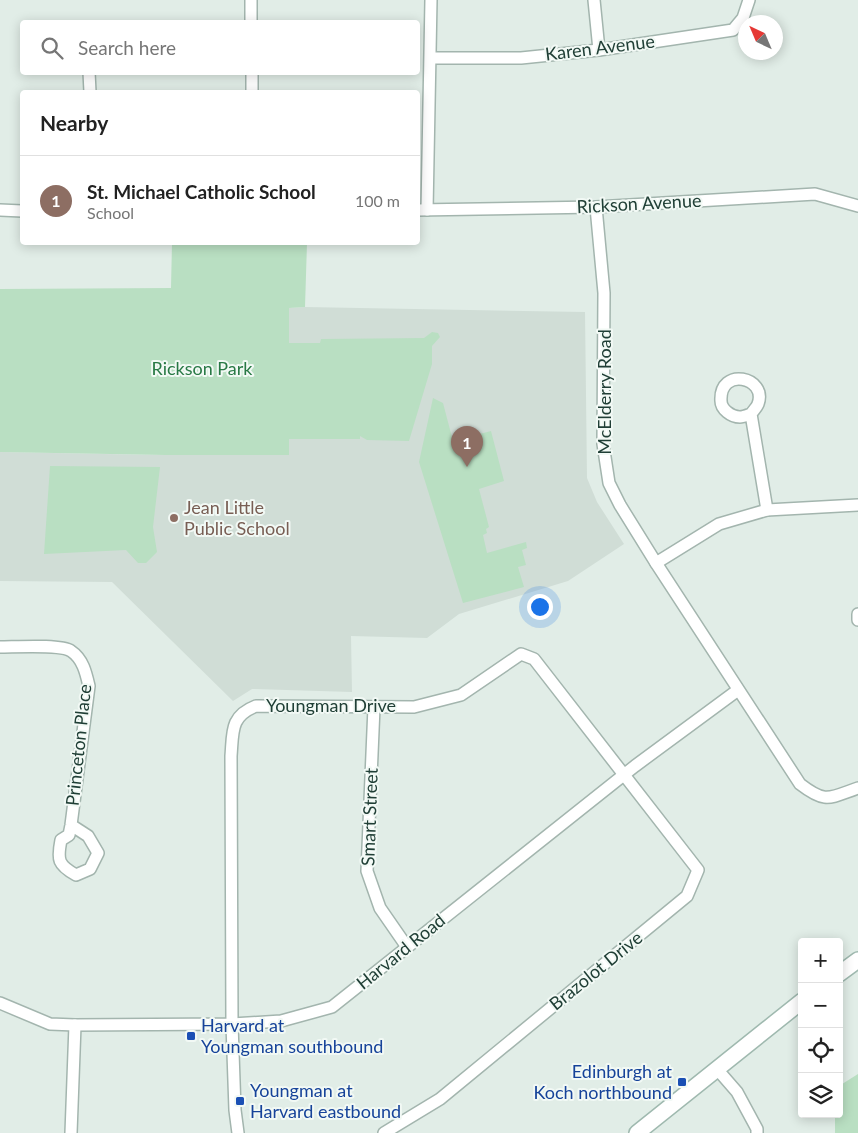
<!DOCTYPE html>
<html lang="en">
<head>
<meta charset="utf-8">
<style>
	body { margin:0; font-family:Lato,sans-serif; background:#f2f2f2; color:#222 }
	.controls { position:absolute; right:15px; bottom:15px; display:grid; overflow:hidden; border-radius:5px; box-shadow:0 2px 12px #0003 }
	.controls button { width:45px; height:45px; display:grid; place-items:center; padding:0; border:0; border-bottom:1px solid #e0e0e0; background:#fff; color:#222; font:25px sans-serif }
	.compass { position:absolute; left:738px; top:15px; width:45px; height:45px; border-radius:50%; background:#fff; box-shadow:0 2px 12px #0003; rotate:316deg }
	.you { position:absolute; left:539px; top:606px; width:18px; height:18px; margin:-12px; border:4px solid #fff; border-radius:50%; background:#1a73e8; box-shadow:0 0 0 8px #1a73e833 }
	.badge { display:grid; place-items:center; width:32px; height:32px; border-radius:50%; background:#7c3aed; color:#fff; font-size:16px; font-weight:700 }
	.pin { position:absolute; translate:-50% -41px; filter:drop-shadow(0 1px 2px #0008) }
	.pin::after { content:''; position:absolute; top:26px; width:18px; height:15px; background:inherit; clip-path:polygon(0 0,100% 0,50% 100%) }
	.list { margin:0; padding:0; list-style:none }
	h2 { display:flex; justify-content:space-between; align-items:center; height:65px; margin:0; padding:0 20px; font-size:21px }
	h2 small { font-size:16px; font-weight:400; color:#767676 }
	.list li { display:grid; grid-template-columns:32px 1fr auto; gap:15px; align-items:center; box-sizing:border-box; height:90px; padding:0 20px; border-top:1px solid #e0e0e0 }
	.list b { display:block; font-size:19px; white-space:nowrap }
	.list p { margin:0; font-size:16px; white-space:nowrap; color:#767676 }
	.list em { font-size:16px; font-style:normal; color:#767676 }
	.icon { flex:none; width:28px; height:28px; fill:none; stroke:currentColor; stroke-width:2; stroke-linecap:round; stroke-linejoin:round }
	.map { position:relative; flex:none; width:858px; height:1133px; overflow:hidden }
	.search { position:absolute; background:#fff; box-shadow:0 2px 12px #0003; left:20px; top:20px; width:400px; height:55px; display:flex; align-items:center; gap:12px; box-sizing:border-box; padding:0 18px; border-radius:5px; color:#767676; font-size:19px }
	.panel { position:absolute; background:#fff; box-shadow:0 2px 12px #0003; left:20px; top:90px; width:400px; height:155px; border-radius:5px }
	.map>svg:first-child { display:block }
	.built { fill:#d0ddd6 }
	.green { fill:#b9dfc2 }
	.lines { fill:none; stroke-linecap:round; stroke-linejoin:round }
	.minor-casing { stroke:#a3b5ae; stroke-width:14 }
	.secondary-casing { stroke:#9fb9af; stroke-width:18 }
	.minor { stroke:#fff; stroke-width:11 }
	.secondary { stroke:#fff; stroke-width:15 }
	.education-dot { fill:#8d6e63; stroke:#f2f9f5; stroke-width:2 }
	.transit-dot { fill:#1a4fb4; stroke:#f2f9f5; stroke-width:2 }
	.labels { text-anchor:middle; stroke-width:4; stroke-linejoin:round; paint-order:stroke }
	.street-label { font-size:18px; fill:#203f36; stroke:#f2f9f5 }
	.park-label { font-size:18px; fill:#287945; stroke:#f2f9f5 }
	.education-label { font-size:18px; fill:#785e54; stroke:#f2f9f5; text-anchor:start }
	.transit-label { font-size:18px; fill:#164399; stroke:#f2f9f5; text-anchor:start }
</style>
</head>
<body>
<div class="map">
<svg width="858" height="1133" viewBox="0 0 858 1133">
	<rect width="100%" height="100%" fill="#e1ede7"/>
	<!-- built -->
	<polygon class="built" points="305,307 585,312 587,478 597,502 624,544 568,581 459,614 427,638 351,636 352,692 252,689 233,701 112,582 0,581 0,452 156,455 289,455 289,308"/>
	<!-- green -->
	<g class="green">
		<polygon points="172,243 307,243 305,307 289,308 289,343 320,343 321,339 424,338 432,332 438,333 440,337 432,346 432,364 409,441 367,440 360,436 360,439 289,439 289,455 165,455 0,452 0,289 171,288"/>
		<polygon points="433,398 443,403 453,441 491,431 504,481 479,489 489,527 486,529 487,533 483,535 487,553 526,542 527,548 522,550 526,565 518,567 524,587 463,603 419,462"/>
		<polygon points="50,466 160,467 153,527 157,552 146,563 138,563 126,550 44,554"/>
		<polygon points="858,1074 858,1133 835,1133 835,1114 839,1114 839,1086"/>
	</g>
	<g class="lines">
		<defs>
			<g id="minor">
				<polyline points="251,0 251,22"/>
				<polyline points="594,0 599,50"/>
				<polyline points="431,58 521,58 599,50 733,30 743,18 749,0"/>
				<polyline points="89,72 90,92"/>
				<polyline points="252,72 252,92"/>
				<path d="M 596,207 L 604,293 L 603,444 L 609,483 L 620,505 L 656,563 L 800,784 C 826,804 829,798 858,788"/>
				<polyline points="0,210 22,211"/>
				<polyline points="418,210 596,207 815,194 858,206"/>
				<polyline points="427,210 431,0"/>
				<path d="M 751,414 C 748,415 743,417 740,417 C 731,417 721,409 721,401 C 719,366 768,377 758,404 C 757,407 753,411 751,414 L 767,510"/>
				<polyline points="656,563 719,524 767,510 858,505"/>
				<polyline points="858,614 858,620"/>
				<path d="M 0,647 C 15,647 61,644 71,651 C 83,659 86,673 89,686 L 71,825 L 69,835 L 61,840 C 57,860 58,865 76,875 L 90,869 L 98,853 L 88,836 L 71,825"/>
				<polyline points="374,707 367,871 380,908 407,947"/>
				<polyline points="0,1003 50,1024 75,1025 232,1024 281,1021 332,1007 635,766 738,690"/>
				<polyline points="717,1069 737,1092 757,1129 757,1133"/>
				<polyline points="71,1133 75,1025"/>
				<path d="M 238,1133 L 235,1110 L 232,1024 L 231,756 C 233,732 230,716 256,706 L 414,707 L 461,695 L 521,654 L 534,659 L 698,870 L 687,896 L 440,1099 L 384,1133"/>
			</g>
			<g id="secondary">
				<polyline points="839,974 858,960"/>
				<polyline points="637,1133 802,1001"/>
			</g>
		</defs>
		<!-- minor casing -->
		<use href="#minor" class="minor-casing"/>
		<!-- secondary casing -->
		<use href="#secondary" class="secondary-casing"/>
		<!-- minor -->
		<use href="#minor" class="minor"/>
		<!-- secondary -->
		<use href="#secondary" class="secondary"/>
	</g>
	<!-- markers -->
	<circle class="education-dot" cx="174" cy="518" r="5"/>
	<g class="transit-dot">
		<rect x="186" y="1031" width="10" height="10" rx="2.5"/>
		<rect x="677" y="1077" width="10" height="10" rx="2.5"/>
		<rect x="235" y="1096" width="10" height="10" rx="2.5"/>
	</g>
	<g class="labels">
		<!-- street labels -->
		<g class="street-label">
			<text transform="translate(600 48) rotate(-7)" y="6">Karen Avenue</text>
			<text transform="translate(639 204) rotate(-3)" y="6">Rickson Avenue</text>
			<text transform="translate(605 392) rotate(-90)" y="6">McElderry Road</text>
			<text x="331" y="712">Youngman Drive</text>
			<text transform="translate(79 745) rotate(-84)" y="6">Princeton Place</text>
			<text transform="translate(370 817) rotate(-88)" y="6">Smart Street</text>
			<text transform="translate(401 952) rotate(-39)" y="6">Harvard Road</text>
			<text transform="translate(596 971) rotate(-39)" y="6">Brazolot Drive</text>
		</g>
		<!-- park labels -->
		<g class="park-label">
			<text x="202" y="375">Rickson Park</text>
		</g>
		<!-- education labels -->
		<g class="education-label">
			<text x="184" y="514">Jean Little<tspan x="184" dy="21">Public School</tspan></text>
		</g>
		<!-- transit labels -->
		<g class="transit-label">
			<text x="201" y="1032">Harvard at<tspan x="201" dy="21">Youngman southbound</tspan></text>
			<text x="672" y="1078" text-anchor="end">Edinburgh at<tspan x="672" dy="21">Koch northbound</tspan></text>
			<text x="250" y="1097">Youngman at<tspan x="250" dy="21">Harvard eastbound</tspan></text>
		</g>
	</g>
</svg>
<div class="controls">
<button>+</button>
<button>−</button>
<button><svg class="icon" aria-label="locate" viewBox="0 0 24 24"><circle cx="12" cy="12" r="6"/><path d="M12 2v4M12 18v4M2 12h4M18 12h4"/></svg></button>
<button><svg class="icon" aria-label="layers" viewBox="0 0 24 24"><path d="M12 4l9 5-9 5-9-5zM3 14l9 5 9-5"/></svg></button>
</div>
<svg class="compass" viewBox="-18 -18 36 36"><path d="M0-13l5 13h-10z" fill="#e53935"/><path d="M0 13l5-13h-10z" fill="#767676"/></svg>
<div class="you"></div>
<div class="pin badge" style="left:467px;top:467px;background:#8d6e63">1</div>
<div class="search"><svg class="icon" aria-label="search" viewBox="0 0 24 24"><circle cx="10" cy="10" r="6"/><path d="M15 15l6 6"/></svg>Search here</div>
<section class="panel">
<h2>Nearby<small></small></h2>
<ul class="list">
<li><span class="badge" style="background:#8d6e63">1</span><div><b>St. Michael Catholic School</b><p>School</p></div><em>100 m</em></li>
</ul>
</section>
</div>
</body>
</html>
